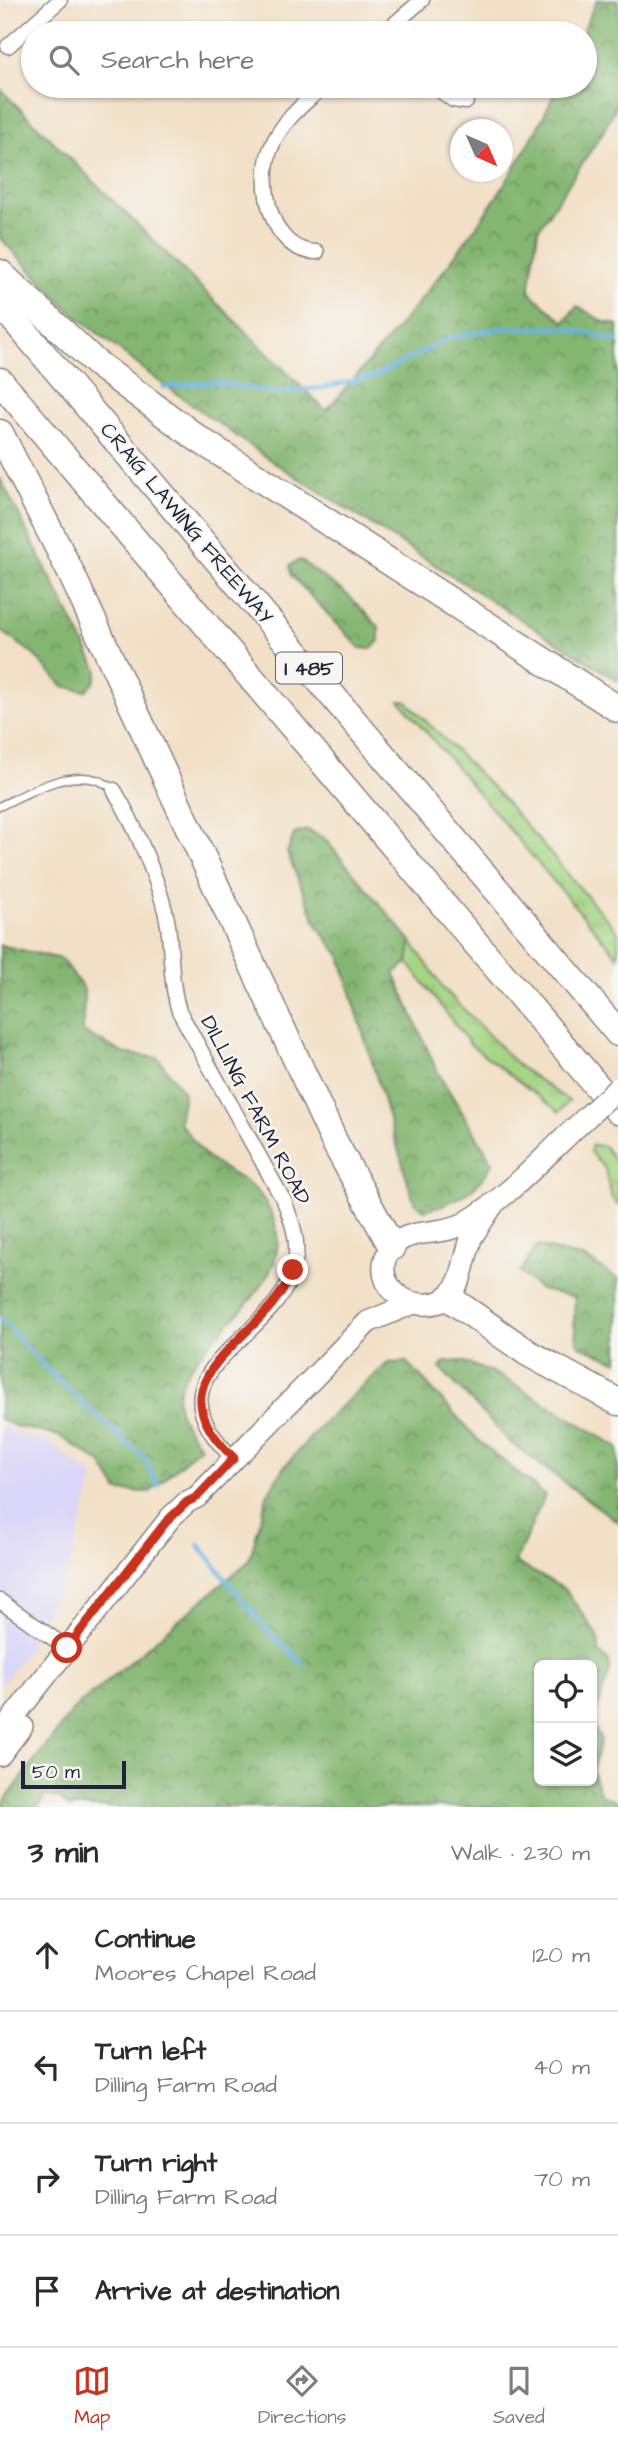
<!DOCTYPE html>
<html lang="en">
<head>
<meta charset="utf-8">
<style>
	body { margin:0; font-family:"Architects Daughter",sans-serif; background:#f7f7f7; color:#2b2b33 }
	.controls { position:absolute; right:21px; bottom:21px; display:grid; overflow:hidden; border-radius:10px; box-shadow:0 2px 5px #0004 }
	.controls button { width:63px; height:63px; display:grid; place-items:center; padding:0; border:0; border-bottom:2px solid #e1e1e2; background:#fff; color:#2b2b33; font:35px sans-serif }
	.compass { position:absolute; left:450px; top:119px; width:63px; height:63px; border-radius:50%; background:#fff; box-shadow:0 2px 5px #0004; rotate:135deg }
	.scale { position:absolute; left:21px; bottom:18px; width:105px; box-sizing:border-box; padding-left:7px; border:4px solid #22223b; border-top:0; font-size:19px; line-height:24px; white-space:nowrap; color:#22223b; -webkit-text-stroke:5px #f6f6f2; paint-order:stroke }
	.stop { position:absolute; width:21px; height:21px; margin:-16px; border:5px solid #c8321e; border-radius:50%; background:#fff }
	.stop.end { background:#c8321e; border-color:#fff; box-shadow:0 2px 7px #0008 }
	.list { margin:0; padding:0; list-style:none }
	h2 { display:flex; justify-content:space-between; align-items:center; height:91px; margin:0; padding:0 28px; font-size:30px }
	h2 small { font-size:23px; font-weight:400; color:#7c7c81 }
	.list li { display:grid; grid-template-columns:46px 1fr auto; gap:21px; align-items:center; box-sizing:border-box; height:112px; padding:0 28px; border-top:2px solid #e1e1e2 }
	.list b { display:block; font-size:26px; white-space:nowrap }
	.list p { margin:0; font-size:23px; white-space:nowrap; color:#7c7c81 }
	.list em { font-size:23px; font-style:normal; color:#7c7c81 }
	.icon { flex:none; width:38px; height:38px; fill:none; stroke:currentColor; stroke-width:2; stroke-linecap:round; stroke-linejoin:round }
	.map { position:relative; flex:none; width:618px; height:1807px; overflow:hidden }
	.search { position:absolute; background:#fff; box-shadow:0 2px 5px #0004; left:21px; right:21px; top:21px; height:77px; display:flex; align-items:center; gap:18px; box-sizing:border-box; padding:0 24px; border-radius:38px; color:#7c7c81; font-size:26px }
	.sheet { height:539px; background:#fff }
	nav { display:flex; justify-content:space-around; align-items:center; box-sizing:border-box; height:98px; border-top:2px solid #e1e1e2; background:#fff; font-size:19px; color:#7c7c81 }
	nav a { display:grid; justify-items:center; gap:4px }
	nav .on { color:#c8321e }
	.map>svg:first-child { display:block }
	.built { fill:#dad6f7 }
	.grass { fill:url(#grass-tufts); stroke:#647c5f; stroke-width:2 }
	.forest { fill:url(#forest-crowns); stroke:#536c56; stroke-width:2 }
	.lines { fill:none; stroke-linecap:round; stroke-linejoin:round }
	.stream { stroke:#69b3e2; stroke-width:4.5 }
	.lane-casing { stroke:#8a8180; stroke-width:10 }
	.street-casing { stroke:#8a8180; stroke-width:17 }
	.secondary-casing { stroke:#8a8180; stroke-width:24 }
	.highway-casing { stroke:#8a8180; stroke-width:29 }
	.lane { stroke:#fff; stroke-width:7 }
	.street { stroke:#fff; stroke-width:14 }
	.secondary { stroke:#fff; stroke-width:21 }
	.highway { stroke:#fff; stroke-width:26 }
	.secondary-bridge-casing { stroke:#8a8180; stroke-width:24; stroke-linecap:butt }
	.secondary-bridge { stroke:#fff; stroke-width:21 }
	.route { stroke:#c8321e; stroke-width:9 }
	.labels { text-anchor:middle; stroke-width:5; stroke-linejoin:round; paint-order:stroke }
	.shield { fill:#f6f6f2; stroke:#626272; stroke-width:2 }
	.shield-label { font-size:19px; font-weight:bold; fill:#22223b }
	.street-label { font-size:21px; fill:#22223b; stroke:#f6f6f2 }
</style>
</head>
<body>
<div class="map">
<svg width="618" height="1807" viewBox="0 0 618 1807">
	<defs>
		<pattern id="grass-tufts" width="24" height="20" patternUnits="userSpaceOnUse" patternTransform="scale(1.75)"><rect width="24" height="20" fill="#a5d583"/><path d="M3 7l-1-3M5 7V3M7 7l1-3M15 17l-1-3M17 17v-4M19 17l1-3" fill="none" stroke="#8eb772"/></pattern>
		<pattern id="forest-crowns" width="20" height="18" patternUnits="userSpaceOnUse" patternTransform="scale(1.75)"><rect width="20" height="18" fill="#84b671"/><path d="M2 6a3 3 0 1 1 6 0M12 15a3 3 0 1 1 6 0" fill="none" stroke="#6c945e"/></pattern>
	</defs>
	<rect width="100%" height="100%" fill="#f6f6f2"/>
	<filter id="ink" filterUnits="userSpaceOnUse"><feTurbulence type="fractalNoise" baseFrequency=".0143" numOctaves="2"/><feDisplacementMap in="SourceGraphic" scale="14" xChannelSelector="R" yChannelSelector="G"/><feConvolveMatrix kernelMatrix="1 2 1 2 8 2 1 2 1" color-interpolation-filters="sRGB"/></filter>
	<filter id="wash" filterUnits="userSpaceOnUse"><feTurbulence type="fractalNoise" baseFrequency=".00686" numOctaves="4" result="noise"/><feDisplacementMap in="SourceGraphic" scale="28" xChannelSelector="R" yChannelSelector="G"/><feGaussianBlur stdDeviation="1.57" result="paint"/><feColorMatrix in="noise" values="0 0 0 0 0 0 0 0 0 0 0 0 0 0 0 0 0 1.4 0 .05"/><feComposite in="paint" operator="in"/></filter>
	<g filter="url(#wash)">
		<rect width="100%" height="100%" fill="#f2e0c6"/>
		<!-- built -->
		<polygon class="built" points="0,1423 9,1430 47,1441 94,1476 71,1564 23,1657 0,1686"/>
		<!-- grass -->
		<g class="grass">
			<polygon points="400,701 406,701 498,793 618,932 618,957"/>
			<polygon points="411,941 444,989 520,1067 569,1101 559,1112 471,1045 408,963"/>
			<polygon points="592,1145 604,1146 618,1165 618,1206 612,1198 605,1169 590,1152"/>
		</g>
		<!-- forest -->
		<g class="forest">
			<path d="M 597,0 L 618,0 L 618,102 L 603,132 L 538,230 L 529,292 L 564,322 L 577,306 L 604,322 L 618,325 L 618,681 L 273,462 L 156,379 L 71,312 L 0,238 L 0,89 L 326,411 C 413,311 504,207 558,86 L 585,86 L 585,33 L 582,33 Z"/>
			<polygon points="0,478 98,671 94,683 85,691 63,686 32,653 0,630"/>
			<polygon points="300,560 349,596 379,627 379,641 371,649 360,648 291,575 290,565"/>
			<path d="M 307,830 L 324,838 L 411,941 L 408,963 L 394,973 L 437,1071 L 493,1163 C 477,1191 455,1204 424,1210 L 414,1202 L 340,956 L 318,927 L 287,853 L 294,834 Z"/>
			<path d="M 0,945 L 61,959 L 84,989 L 83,1032 L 123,1053 L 158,1058 L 184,1093 L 179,1122 C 189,1134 198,1149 209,1159 C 224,1171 250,1181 261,1196 C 323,1281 194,1328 178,1394 C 174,1413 191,1433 200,1447 L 150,1492 L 118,1491 L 101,1463 L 59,1436 L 15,1426 L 0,1419 Z"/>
			<polygon points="537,1246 587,1259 618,1279 618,1362 578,1345 574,1324 575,1297 541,1290 520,1272"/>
			<polygon points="462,1361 500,1376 618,1447 618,1522 511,1443 440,1368 445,1362"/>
			<polygon points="407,1362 481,1443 545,1495 515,1562 565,1589 598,1636 599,1653 609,1661 610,1671 592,1723 592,1665 539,1665 539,1781 592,1781 592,1771 601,1795 618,1802 618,1807 68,1807 59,1798 45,1796 38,1807 0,1807 73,1710 249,1561 268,1493 283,1468 325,1421 388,1363"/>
			<polygon points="592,1724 601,1739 592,1771"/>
		</g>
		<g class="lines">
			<!-- stream -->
			<g class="stream">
				<polyline points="164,387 214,382 272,392 322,388 375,376 449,338 499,328 566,328 618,341"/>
				<polyline points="0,1318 50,1372 146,1460 158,1486"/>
				<polyline points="199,1545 265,1628 304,1664"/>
			</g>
		</g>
	</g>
	<g filter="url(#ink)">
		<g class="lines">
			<defs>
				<path id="lane" d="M 0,806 C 32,791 82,760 114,790"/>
				<g id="street">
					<polyline points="384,33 422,0"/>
					<polyline points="8,46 60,0"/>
					<polyline points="434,86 453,100 466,102"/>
					<path d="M 317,252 C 270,253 257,182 271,148 C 281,122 304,103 324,86"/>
					<path d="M 114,790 C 134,822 162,888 168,925 C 172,954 170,982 179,1011 L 285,1203 C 291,1220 298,1237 296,1256 C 288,1342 134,1365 234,1459"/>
					<polyline points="0,1601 67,1648"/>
				</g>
				<g id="secondary">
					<path d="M 494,1203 L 471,1238 L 460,1279 L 449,1298 C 405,1321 363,1275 395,1244 C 412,1228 442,1236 465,1223 C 506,1199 540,1161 575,1128"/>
					<polyline points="0,1734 171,1517 187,1502 197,1497 368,1322 411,1304"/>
					<polyline points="0,1755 22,1726"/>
				</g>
				<g id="highway">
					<polyline points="0,273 96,363 197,438 618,709"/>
					<polyline points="0,303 618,1033"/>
					<polyline points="0,381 618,1111"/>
					<polyline points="0,433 70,571 335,1143 392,1247"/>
					<polyline points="449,1298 528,1353 618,1402"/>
				</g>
			</defs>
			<!-- lane casing -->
			<use href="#lane" class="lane-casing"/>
			<!-- street casing -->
			<use href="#street" class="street-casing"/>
			<!-- secondary casing -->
			<use href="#secondary" class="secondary-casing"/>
			<!-- highway casing -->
			<use href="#highway" class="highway-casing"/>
			<!-- lane -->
			<use href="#lane" class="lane"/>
			<!-- street -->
			<use href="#street" class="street"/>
			<!-- secondary -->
			<use href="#secondary" class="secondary"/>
			<!-- highway -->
			<use href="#highway" class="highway"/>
			<defs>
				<polyline id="secondary-bridge" points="575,1128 618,1088"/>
			</defs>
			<!-- secondary-bridge casing -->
			<use href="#secondary-bridge" class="secondary-bridge-casing"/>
			<!-- secondary-bridge -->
			<use href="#secondary-bridge" class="secondary-bridge"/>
		</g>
	</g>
	<g class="lines" filter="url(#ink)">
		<!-- route -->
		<path class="route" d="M 67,1648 L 166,1522 L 187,1502 L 197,1497 L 234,1458 C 143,1373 264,1345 293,1270"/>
	</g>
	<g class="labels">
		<!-- shield labels -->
		<rect class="shield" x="276" y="652.5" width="66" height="31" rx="5"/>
		<g class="shield-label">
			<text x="309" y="675">I 485</text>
		</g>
		<!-- street labels -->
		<g class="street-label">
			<text transform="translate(187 523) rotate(50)" y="7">CRAIG LAWING FREEWAY</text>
			<text transform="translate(256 1110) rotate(62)" y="7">DILLING FARM ROAD</text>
		</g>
	</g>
</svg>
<div class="controls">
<button><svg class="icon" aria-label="locate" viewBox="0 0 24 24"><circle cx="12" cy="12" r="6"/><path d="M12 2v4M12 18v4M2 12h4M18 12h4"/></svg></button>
<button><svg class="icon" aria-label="layers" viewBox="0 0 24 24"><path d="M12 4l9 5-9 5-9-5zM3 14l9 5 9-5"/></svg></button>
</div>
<svg class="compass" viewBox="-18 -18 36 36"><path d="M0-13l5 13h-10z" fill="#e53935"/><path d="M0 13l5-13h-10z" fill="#7c7c81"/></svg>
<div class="scale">50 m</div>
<div class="stop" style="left:67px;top:1648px"></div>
<div class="stop end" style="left:293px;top:1270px"></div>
<div class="search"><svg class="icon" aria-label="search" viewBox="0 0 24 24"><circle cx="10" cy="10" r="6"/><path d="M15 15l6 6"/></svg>Search here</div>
</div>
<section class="sheet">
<h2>3 min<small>Walk · 230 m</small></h2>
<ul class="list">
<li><svg class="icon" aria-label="ahead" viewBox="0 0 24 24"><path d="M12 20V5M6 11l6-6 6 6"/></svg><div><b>Continue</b><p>Moores Chapel Road</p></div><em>120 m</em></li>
<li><svg class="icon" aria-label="left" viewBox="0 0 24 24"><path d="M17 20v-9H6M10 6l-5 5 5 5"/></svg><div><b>Turn left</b><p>Dilling Farm Road</p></div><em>40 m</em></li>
<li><svg class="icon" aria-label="right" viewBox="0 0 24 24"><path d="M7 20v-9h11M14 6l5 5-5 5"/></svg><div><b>Turn right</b><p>Dilling Farm Road</p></div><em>70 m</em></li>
<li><svg class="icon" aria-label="arrive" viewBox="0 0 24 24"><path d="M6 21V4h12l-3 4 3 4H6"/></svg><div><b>Arrive at destination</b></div></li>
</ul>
</section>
<nav>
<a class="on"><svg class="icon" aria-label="map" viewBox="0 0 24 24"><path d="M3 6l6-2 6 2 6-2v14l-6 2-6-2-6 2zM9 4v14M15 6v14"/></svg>Map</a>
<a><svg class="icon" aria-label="directions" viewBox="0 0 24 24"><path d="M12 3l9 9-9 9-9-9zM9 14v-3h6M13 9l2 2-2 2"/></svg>Directions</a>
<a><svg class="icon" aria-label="saved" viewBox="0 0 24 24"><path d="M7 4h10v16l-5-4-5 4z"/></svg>Saved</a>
</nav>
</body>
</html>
